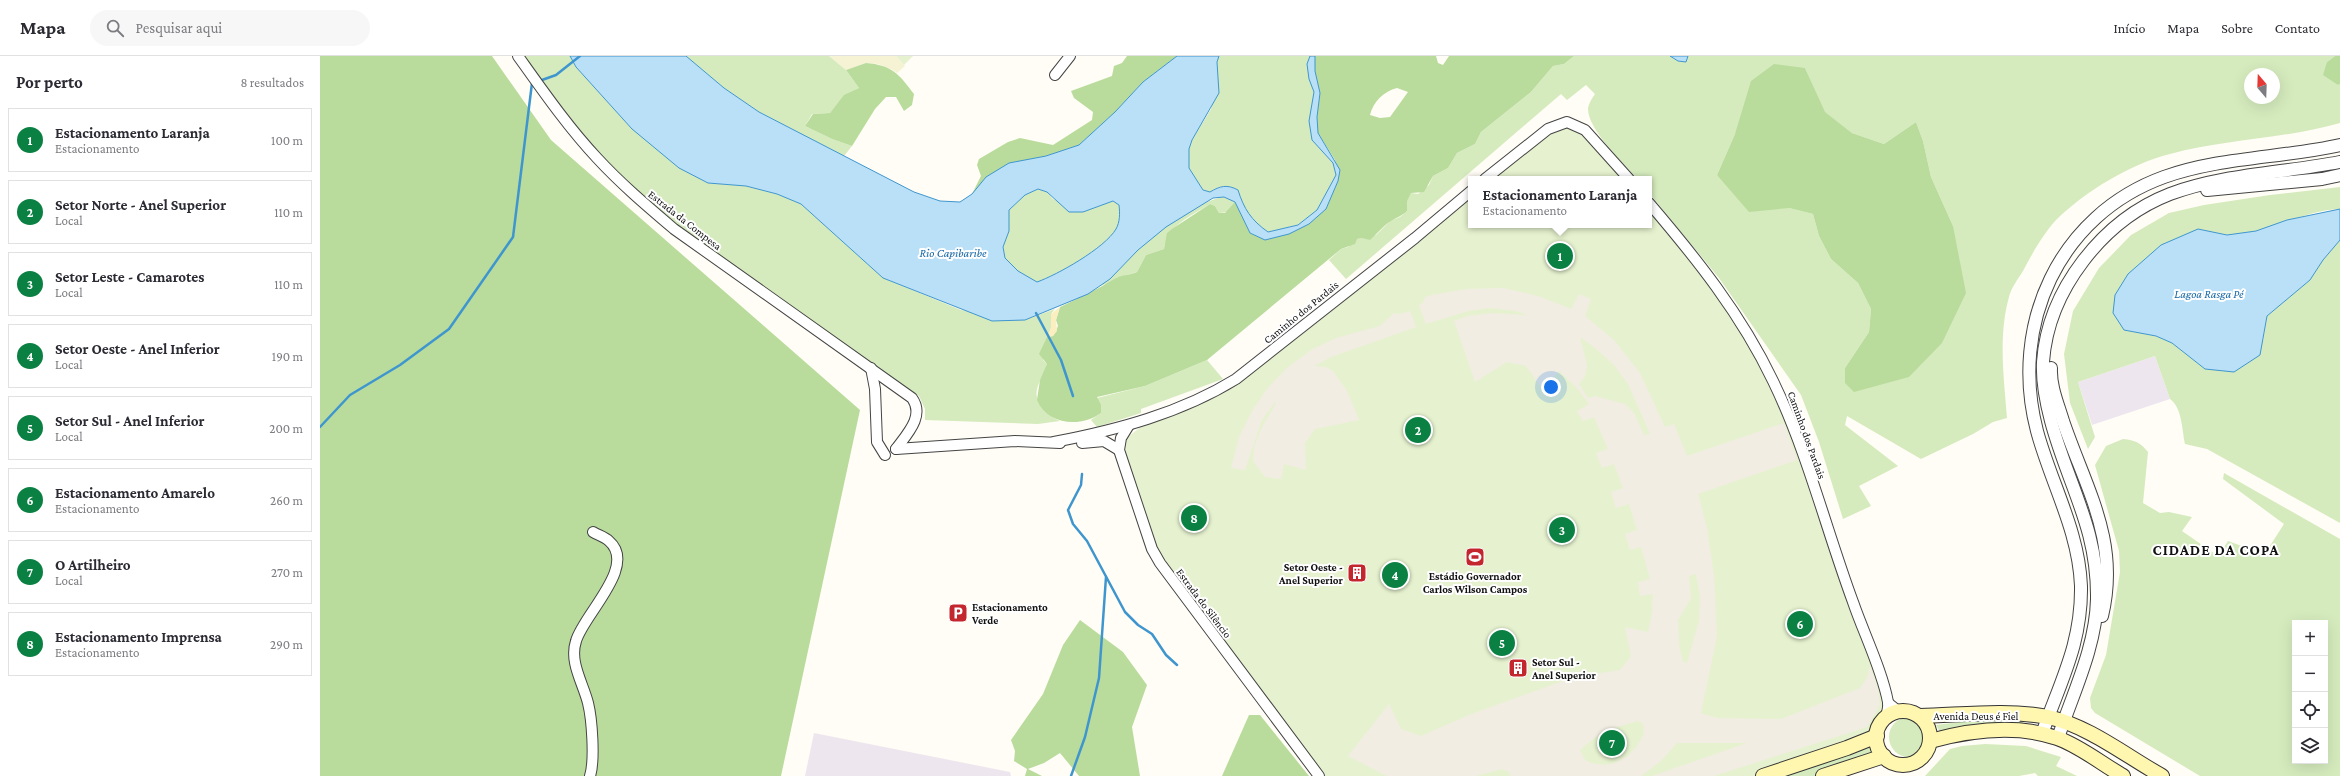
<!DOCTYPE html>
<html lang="pt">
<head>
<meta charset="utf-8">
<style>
	body { margin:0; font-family:"Crimson Pro",serif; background:#f7f7f7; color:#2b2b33 }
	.controls { position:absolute; right:12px; bottom:12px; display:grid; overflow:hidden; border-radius:0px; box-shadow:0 4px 16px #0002 }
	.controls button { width:36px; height:36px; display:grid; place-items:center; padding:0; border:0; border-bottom:1px solid #e1e1e2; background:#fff; color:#2b2b33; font:20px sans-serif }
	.compass { position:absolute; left:1924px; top:12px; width:36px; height:36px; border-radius:50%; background:#fff; box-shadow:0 4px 16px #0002; rotate:341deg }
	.you { position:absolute; left:1231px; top:331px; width:14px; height:14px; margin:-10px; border:3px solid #fff; border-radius:50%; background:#1a73e8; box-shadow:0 0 0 6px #1a73e833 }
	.badge { display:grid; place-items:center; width:26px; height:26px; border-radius:50%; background:#0b8043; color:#fff; font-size:13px; font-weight:700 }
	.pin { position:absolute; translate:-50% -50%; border:2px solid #fff; box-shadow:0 1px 4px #0006 }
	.popup { position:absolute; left:1148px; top:120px; width:184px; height:52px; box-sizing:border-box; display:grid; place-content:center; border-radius:0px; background:#fff; filter:drop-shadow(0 1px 3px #0005); font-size:13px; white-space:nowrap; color:#7c7c81 }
	.popup b { font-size:15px; color:#2b2b33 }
	.popup::after { content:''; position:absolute; left:50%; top:100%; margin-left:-8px; border:8px solid transparent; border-top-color:#fff }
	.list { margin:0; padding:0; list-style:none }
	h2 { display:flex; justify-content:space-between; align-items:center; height:52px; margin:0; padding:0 16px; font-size:17px }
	h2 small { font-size:13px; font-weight:400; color:#7c7c81 }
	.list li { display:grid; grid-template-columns:26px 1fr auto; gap:12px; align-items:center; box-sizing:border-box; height:64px; margin:0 8px 8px; padding:0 8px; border:1px solid #e1e1e2; border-radius:0px }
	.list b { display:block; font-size:15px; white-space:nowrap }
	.list p { margin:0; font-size:13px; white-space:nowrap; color:#7c7c81 }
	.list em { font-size:13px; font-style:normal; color:#7c7c81 }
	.icon { flex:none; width:22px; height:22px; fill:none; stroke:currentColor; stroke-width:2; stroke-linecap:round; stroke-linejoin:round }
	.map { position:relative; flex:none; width:2020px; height:720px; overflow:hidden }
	header { display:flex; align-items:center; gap:24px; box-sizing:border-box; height:56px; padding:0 20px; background:#fff; border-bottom:1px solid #e1e1e2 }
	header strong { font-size:19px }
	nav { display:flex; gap:22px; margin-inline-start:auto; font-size:14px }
	.search { width:280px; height:36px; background:#f7f7f7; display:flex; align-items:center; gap:10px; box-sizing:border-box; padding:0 14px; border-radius:22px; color:#7c7c81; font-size:15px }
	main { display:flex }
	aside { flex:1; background:#fff }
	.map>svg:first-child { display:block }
	.industrial { fill:#eee6ef }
	.farmland { fill:#f6f3d4 }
	.green { fill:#d5ebbd; fill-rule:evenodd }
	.forest { fill:#b9dc9c; fill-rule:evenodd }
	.sand { fill:#fbeec1 }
	.pitch { fill:#e6f2cf }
	.plaza { fill:#f1ede2; fill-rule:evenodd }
	.water { fill:#b9e0f7; stroke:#3f96cf; fill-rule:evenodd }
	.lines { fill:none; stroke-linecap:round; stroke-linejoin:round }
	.stream { stroke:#3f96cf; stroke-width:2.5 }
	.minor-casing { stroke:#444; stroke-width:12 }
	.tertiary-casing { stroke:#444; stroke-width:14 }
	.secondary-casing { stroke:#333; stroke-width:16 }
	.minor { stroke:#fff; stroke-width:10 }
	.tertiary { stroke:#fff; stroke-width:12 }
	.secondary { stroke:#fff6b0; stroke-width:14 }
	.labels { text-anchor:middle; stroke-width:4; stroke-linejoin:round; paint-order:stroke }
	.street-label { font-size:11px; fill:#111; stroke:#fff }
	.poi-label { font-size:11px; font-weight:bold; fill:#111; stroke:#fff; text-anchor:start }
	.water-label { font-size:12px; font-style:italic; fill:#1768a6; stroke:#fff }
	.district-label { font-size:15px; font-weight:bold; letter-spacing:1px; fill:#111; stroke:#fff }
</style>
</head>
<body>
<header>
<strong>Mapa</strong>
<div class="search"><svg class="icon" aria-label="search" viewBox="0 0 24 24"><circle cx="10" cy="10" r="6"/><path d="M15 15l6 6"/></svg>Pesquisar aqui</div>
<nav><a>Início</a><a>Mapa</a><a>Sobre</a><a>Contato</a></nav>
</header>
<main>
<aside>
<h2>Por perto<small>8 resultados</small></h2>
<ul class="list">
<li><span class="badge">1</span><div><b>Estacionamento Laranja</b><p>Estacionamento</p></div><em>100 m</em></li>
<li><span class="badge">2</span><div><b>Setor Norte - Anel Superior</b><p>Local</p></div><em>110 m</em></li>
<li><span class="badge">3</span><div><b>Setor Leste - Camarotes</b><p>Local</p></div><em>110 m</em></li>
<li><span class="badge">4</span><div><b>Setor Oeste - Anel Inferior</b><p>Local</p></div><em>190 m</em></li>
<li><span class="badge">5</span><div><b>Setor Sul - Anel Inferior</b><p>Local</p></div><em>200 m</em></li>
<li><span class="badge">6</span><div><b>Estacionamento Amarelo</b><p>Estacionamento</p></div><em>260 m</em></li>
<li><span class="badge">7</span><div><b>O Artilheiro</b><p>Local</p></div><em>270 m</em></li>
<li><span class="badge">8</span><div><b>Estacionamento Imprensa</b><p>Estacionamento</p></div><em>290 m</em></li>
</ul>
</aside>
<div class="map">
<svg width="2020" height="720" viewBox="0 0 2020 720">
	<rect width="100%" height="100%" fill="#fffdf5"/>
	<!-- industrial -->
	<g class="industrial">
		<polygon points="1835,300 1850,343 1772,369 1758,326"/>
		<polygon points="494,677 690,716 691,720 485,720"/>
	</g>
	<!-- farmland -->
	<polygon class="farmland" points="509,0 576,0 585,10 577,17 573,14 558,8 546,7 526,14"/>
	<!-- green -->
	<g class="green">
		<path d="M 202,0 L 250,0 L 256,11 L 312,73 L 388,127 L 426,130 L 457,138 L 481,148 L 563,222 L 641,254 L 705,264 L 735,253 L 731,258 L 731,272 L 724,289 L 723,304 L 727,308 C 723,326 708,334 723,352 C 729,358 732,362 740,365 L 718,368 L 605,364 L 605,353 L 599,340 L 344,160 L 270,91 Z"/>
		<polygon points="366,0 509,0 526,14 539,32 524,40 510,57 492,58 485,70 512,83 532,90 524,100 439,56 404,32"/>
		<path d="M 899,0 L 990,0 C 984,15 993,23 994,36 C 995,52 992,69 992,84 L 1013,107 L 1016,119 L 997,154 L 978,169 L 948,176 C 931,164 924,153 918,134 L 899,131 L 890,136 L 883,134 L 869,112 L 869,93 L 872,84 L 891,53 L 898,20 L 897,6 Z"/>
		<path d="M 1254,0 L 1350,0 L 1358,5 L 1366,6 L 1368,0 L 2015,0 L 2007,6 L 2018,29 L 2020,28 L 2020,67 C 1964,83 1906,83 1850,98 C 1810,108 1766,135 1736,164 C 1723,178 1712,198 1703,215 C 1698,223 1691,232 1689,241 C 1678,280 1684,323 1687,362 L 1673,366 L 1653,378 L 1601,403 L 1527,360 L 1525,369 L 1578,410 L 1539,430 L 1551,450 L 1523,463 L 1499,386 L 1481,339 L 1399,222 L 1329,137 L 1329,123 L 1317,123 C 1303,107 1267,73 1268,52 C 1269,47 1272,42 1275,38 L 1266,29 L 1247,44 L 1241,38 L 1026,223 L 1009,204 L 1021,193 L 1028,191 L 1037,183 L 1056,179 L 1070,165 L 1080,161 L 1087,155 L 1086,145 L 1091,137 L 1098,138 L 1109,129 L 1113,120 L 1128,112 L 1137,97 L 1155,88 L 1161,76 L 1211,36 L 1233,10 L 1244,8 ZM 1485,12 L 1504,56 L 1532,77 L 1564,88 L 1596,66 L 1603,85 L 1611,121 L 1633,170 L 1525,327 L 1525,312 L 1549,276 L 1551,253 L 1538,227 L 1511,203 L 1499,180 L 1493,158 L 1469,152 L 1397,119 L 1415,78 ZM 1930,18 L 1954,18 L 1954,42 L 1930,42 Z"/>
		<path d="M 2020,131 L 2020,153 C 1982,154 1947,179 1908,179 C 1899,179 1887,175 1878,173 L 1804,274 L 1836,280 L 1852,287 L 1885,313 L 1943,284 L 1947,260 L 1990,224 L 2003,204 L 2020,184 L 2020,467 L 1887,393 L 1865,388 C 1862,374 1862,351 1850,343 L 1835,300 L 1758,326 L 1775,381 L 1768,393 L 1750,347 L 1744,298 L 1753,255 L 1779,212 L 1811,179 L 1849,157 L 1884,149 L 1950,139 Z"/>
		<path d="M 718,133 L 727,136 L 733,143 L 763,156 L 793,145 L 799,149 C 800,157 800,166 796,173 C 785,192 737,219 717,227 L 698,215 L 685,202 L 683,191 L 689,175 L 689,154 L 705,139 Z"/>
		<path d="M 904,141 L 915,146 C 910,154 908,157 899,157 L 895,150 L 890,148 C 871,160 848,169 844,193 L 826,199 L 817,216 L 796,222 L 790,227 L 780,230 C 794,220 805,206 818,194 C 837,176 878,144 904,141 Z"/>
		<polygon points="887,304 903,323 821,353 821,357 777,371 771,364 781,357 777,342 825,330"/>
		<path d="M 1803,383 C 1815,384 1821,387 1828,396 L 1823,447 L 1840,457 L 1849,456 L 1872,461 L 1862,475 L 1898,500 L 1908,485 L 1930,493 L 1946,496 L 1964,468 L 1903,423 L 1904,417 L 2020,483 L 2020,720 L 1880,720 L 1775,657 L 1771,652 L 1770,642 L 1786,599 L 1800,516 L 1799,495 L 1775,409 L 1786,390 ZM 1975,567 L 2005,567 L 2005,705 L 1975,705 Z"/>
		<circle cx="1589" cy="681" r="20"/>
		<polygon points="1655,664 1705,664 1701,669 1655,669 1620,676 1616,669"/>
		<polygon points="1557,686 1561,699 1495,720 1457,720"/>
		<polygon points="1665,688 1706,690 1741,701 1736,710 1757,720 1718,720 1715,717 1699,720 1605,720 1630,693 1642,690"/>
	</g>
	<!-- forest -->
	<g class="forest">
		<polygon points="0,0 172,0 231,84 540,354 461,720 0,720"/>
		<polygon points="807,0 857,0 823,26 795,56 759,89 726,100 652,138 661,120 657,109 659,103 688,86 700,82 733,89 772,64 773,56 754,42 751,35 792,20 794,10 802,7"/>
		<path d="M 995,0 L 1116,0 L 1118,7 L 1123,9 L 1129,0 L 1254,0 L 1244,8 L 1233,10 L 1211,36 L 1161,76 L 1155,88 L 1137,97 L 1128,112 L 1113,120 L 1104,136 L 1091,137 L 1087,145 L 1087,155 C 1082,160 1077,161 1071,165 C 1065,168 1056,179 1050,184 L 1042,182 L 1037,183 L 1035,188 L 1021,193 L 887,304 L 825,330 L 777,341 L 781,349 L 781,357 C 761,372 727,369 717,344 L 720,324 L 727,308 L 719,298 L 727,281 L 733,280 L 738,270 L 736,264 L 740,251 C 759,242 778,233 796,222 C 802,219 810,219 817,216 L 826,199 L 844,193 L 847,177 L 852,173 L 890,148 L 895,150 L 899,157 L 905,157 L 915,146 L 930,177 L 945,184 L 989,168 L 1018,125 L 1015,104 L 998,77 L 997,61 L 1000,37 L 995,15 ZM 1077,32 L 1088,36 L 1070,61 L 1060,62 L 1050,59 C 1053,46 1064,35 1077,32 Z"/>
		<polygon points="2015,0 2020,0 2020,28 2018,29 2003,19 2007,6"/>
		<path d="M 546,7 C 572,9 579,18 594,38 L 592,49 L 584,55 L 576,41 L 566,41 L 555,53 L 532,90 L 512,83 L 485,70 L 493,58 L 510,57 L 524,39 L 539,32 L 526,14 Z"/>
		<polygon points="1454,8 1485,12 1505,56 1532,77 1564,88 1596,66 1603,85 1611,121 1633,170 1646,237 1622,287 1589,321 1534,336 1525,327 1525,312 1549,276 1551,253 1538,227 1511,203 1499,180 1493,158 1469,152 1429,156 1397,119 1415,78 1431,25"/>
		<polygon points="760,564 803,596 827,629 812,671 820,720 759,720 740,697 724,707 708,713 722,720 705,720 707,713 694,705 695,695 691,684 723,638 743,589"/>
		<polygon points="929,659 940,659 989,720 902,720"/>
	</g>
	<!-- sand -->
	<polygon class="sand" points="740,251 736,264 737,275 733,280 727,281 731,272 731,258"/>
	<!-- pitch -->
	<g class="pitch">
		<polygon points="576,0 593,0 584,9"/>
		<polygon points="1257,68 1309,123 1165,123 1220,79"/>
		<polygon points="1151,135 1151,169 1329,169 1329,147 1373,199 1445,309 1568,647 1563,664 1553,682 1443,720 999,720 840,507 810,422 804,384 822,370 875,349"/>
	</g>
	<!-- plaza -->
	<g class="plaza">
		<path d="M 1183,232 L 1218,240 L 1251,253 L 1259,238 L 1271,243 L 1265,260 L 1294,284 L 1320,317 L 1345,371 L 1354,368 L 1367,400 L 1464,367 L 1477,404 L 1378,438 L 1387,472 L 1394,520 L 1397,580 L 1381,657 L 1397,662 L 1461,663 L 1540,632 L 1547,622 L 1550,610 L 1558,633 L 1560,649 L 1547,671 L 1394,720 L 1332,720 L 1427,687 L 1357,687 L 1341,705 L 1321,720 L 1191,720 L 1189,716 L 1182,713 L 1156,720 L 1067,720 L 1028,700 L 1069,648 L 1081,673 L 1101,680 L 1149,659 L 1254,621 L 1300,614 L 1311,600 L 1305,571 L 1328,576 L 1332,557 L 1333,538 L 1320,540 L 1318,526 L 1330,523 L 1321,491 L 1310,494 L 1305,478 L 1317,474 L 1309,448 L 1296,452 L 1291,436 L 1303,432 L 1294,408 L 1282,412 L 1276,397 L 1288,393 L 1274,361 L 1263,365 L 1257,355 L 1269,348 L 1258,333 L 1239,315 L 1223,334 L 1206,310 L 1187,306 L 1155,326 L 1134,265 L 1148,260 L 1171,257 L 1208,259 L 1196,255 L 1170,252 L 1148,255 L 1106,268 L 1099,249 L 1103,247 L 1105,241 L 1112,239 L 1146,233 ZM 1260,281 L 1274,291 L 1294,309 L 1308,328 L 1330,378 L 1324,379 L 1314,357 L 1305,348 L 1275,340 L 1268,342 L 1259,328 L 1265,320 L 1267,309 ZM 1376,518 L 1380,540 L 1379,565 L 1367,607 L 1363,606 L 1359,589 L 1358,564 L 1371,542 L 1369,520 ZM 1318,665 L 1323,668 L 1324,678 L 1317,690 L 1308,700 L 1294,707 L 1284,709 L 1271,707 L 1265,704 L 1260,694 L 1274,682 L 1290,673 Z"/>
		<polygon points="1090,255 1096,271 1011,301 994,310 1005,311 1013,315 1027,335 1039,364 995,373 985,387 986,414 964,408 961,423 945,421 933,405 934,391 941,373 956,347 955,346 942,364 925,414 911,412 919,381 932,355 947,333 967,312 991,294 1016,282 1060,270 1074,257 1080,258"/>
	</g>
	<!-- water -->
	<g class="water">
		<path d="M 250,0 L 366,0 L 404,32 L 439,56 L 594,136 L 620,145 L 640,146 L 652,138 L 666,121 L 689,107 L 726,100 L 759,89 L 795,56 L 823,26 L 857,0 L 899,0 L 897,6 L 899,37 L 872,84 L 869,93 L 869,112 L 883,134 L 890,136 C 900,130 907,128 918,134 C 924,153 931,164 948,176 L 978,169 L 997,154 L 1016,119 L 1013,107 L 992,84 L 989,65 L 994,36 L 989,23 L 987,8 L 990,0 L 995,0 L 995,15 L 1000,37 L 997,61 L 998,77 L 1020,114 L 1018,125 L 1006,153 L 989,168 L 969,178 L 945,184 L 930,177 L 915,146 L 904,141 L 893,142 L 846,171 L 818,194 L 790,223 L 768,238 L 705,264 L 672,265 L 563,222 L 481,148 L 457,138 L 426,130 L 388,127 L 359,112 L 312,73 L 256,11 ZM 718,133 L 727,136 L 749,156 L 763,156 L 793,145 L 799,149 C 800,157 800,166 796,173 C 785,192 737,219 717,226 L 698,215 L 685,202 L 683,191 L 689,175 L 689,154 L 705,139 Z"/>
		<polygon points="1350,0 1368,0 1366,6 1358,5"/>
		<polygon points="2020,153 2020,184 2003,204 1990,224 1947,260 1940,299 1914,316 1885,313 1852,287 1836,280 1804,274 1793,257 1795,239 1808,218 1841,189 1878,173 1907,179 1936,175 1967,164"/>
	</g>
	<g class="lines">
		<!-- stream -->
		<g class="stream">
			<polyline points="222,24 236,19 260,0"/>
			<polyline points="716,257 741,304 753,340"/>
			<polyline points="0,371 30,339 80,309 129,273 193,181 212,27"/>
			<polyline points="762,418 761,429 748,454 753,468 767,485 805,556 818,569 832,578 846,599 857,609"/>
			<polyline points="751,720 765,681 779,622 786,521"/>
		</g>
		<defs>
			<g id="minor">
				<path d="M 198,0 C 223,35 248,71 277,102 C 301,128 327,150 354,173 L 592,342 C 605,360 587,378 576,393"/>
				<polyline points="735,19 750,0"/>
				<polyline points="1165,123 1228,73 1247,66 1265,74 1309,123"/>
				<path d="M 1329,147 C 1376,202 1421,258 1453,325 C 1487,395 1506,473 1533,546 C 1544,578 1562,614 1568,646 C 1569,651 1567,656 1566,661"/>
				<polyline points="551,312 555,333 557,386 565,399"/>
				<polyline points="809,369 801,382 799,394 832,493 840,507 999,720"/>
				<path d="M 734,386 C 797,374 861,357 916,323 L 1095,182 L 1151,135"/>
				<polyline points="762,387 784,385 799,394"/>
				<polyline points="576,393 695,385 740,387"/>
				<polyline points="1568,647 1578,655"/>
				<path d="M 270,720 C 275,704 272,663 268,647 C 263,627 249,606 256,585 C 263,559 318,510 289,485 C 285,481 278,479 273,476"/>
			</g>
			<g id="tertiary">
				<polyline points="1887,134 2002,123 2020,119"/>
				<path d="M 1731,312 C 1730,330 1738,348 1743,365 C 1766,433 1800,485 1782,560"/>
				<path d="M 1722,678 C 1740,626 1762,588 1761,530 C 1759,475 1731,427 1717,375 C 1689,269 1739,159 1844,121 C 1900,101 1962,102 2020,89"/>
				<path d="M 1738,682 C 1753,637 1776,591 1777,543 C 1778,472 1748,429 1731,365 C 1726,346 1722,326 1723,306 C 1728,234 1783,164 1850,138 C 1904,118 1964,117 2020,106"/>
			</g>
			<g id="secondary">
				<circle cx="1583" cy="682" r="27"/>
				<path d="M 1600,660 C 1642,659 1686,653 1728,661 C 1769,670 1806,700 1842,720"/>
				<path d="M 1610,685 C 1650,674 1697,668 1737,682 C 1760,690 1782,708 1803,720"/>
				<polyline points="1443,720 1527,692 1557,680"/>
				<polyline points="1503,720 1564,700"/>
			</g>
		</defs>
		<!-- minor casing -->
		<use href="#minor" class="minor-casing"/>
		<!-- tertiary casing -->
		<use href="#tertiary" class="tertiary-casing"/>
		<!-- secondary casing -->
		<use href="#secondary" class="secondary-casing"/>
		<!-- minor -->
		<use href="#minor" class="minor"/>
		<!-- tertiary -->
		<use href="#tertiary" class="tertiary"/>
		<!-- secondary -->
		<use href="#secondary" class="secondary"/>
	</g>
	<!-- icons -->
	<defs>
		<symbol id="stadium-square" viewBox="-11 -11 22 22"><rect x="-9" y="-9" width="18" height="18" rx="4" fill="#c4262e" stroke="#fff"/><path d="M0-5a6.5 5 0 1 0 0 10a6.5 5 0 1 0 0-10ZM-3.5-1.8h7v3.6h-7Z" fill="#fff"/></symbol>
		<symbol id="building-square" viewBox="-11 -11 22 22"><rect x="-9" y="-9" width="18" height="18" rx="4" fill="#c4262e" stroke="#fff"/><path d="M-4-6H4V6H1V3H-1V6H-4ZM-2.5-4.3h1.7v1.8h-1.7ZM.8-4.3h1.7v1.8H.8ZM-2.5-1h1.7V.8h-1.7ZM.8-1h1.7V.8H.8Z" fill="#fff"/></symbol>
		<symbol id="parking-square" viewBox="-11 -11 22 22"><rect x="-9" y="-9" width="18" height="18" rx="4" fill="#c4262e" stroke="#fff"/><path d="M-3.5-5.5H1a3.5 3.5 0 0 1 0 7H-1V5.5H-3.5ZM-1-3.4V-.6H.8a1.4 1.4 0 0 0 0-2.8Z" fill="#fff"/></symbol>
	</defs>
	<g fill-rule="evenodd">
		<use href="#stadium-square" x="1144" y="490" width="22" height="22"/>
		<use href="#building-square" x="1026" y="506" width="22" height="22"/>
		<use href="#parking-square" x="627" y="546" width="22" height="22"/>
		<use href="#building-square" x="1187" y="601" width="22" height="22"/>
	</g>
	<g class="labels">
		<!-- street labels -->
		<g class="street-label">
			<text transform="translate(365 164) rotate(38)" y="4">Estrada da Compesa</text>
			<text transform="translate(981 256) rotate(-39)" y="4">Caminho dos Pardais</text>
			<text transform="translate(1487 379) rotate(70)" y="4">Caminho dos Pardais</text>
			<text transform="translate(884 547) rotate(53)" y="4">Estrada do Silêncio</text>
			<text x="1656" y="664">Avenida Deus é Fiel</text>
		</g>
		<!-- poi labels -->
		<g class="poi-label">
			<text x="1023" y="515" text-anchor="end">Setor Oeste -<tspan x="1023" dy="13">Anel Superior</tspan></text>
			<text x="1155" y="524" text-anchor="middle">Estádio Governador<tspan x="1155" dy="13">Carlos Wilson Campos</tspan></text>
			<text x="652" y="555">Estacionamento<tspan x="652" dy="13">Verde</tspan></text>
			<text x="1212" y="610">Setor Sul -<tspan x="1212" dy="13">Anel Superior</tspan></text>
		</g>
		<!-- water labels -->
		<g class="water-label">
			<text x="633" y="201">Rio Capibaribe</text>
			<text x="1889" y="242">Lagoa Rasga Pé</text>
		</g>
		<!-- district labels -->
		<g class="district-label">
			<text x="1896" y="499">CIDADE DA COPA</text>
		</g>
	</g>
</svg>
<div class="controls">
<button>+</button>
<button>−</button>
<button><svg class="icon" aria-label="locate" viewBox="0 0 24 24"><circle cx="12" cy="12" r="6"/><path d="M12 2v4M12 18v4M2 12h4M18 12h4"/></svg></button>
<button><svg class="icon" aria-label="layers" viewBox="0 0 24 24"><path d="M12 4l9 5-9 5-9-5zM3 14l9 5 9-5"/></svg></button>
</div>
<svg class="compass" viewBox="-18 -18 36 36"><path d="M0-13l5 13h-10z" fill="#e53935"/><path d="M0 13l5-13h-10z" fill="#7c7c81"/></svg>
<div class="you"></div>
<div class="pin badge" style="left:1240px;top:200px">1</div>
<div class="popup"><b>Estacionamento Laranja</b>Estacionamento</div>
<div class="pin badge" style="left:1098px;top:374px">2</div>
<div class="pin badge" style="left:1242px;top:474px">3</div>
<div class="pin badge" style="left:1075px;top:519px">4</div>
<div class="pin badge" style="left:1182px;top:587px">5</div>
<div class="pin badge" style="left:1480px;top:568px">6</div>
<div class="pin badge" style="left:1292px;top:687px">7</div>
<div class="pin badge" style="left:874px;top:462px">8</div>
</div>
</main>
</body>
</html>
